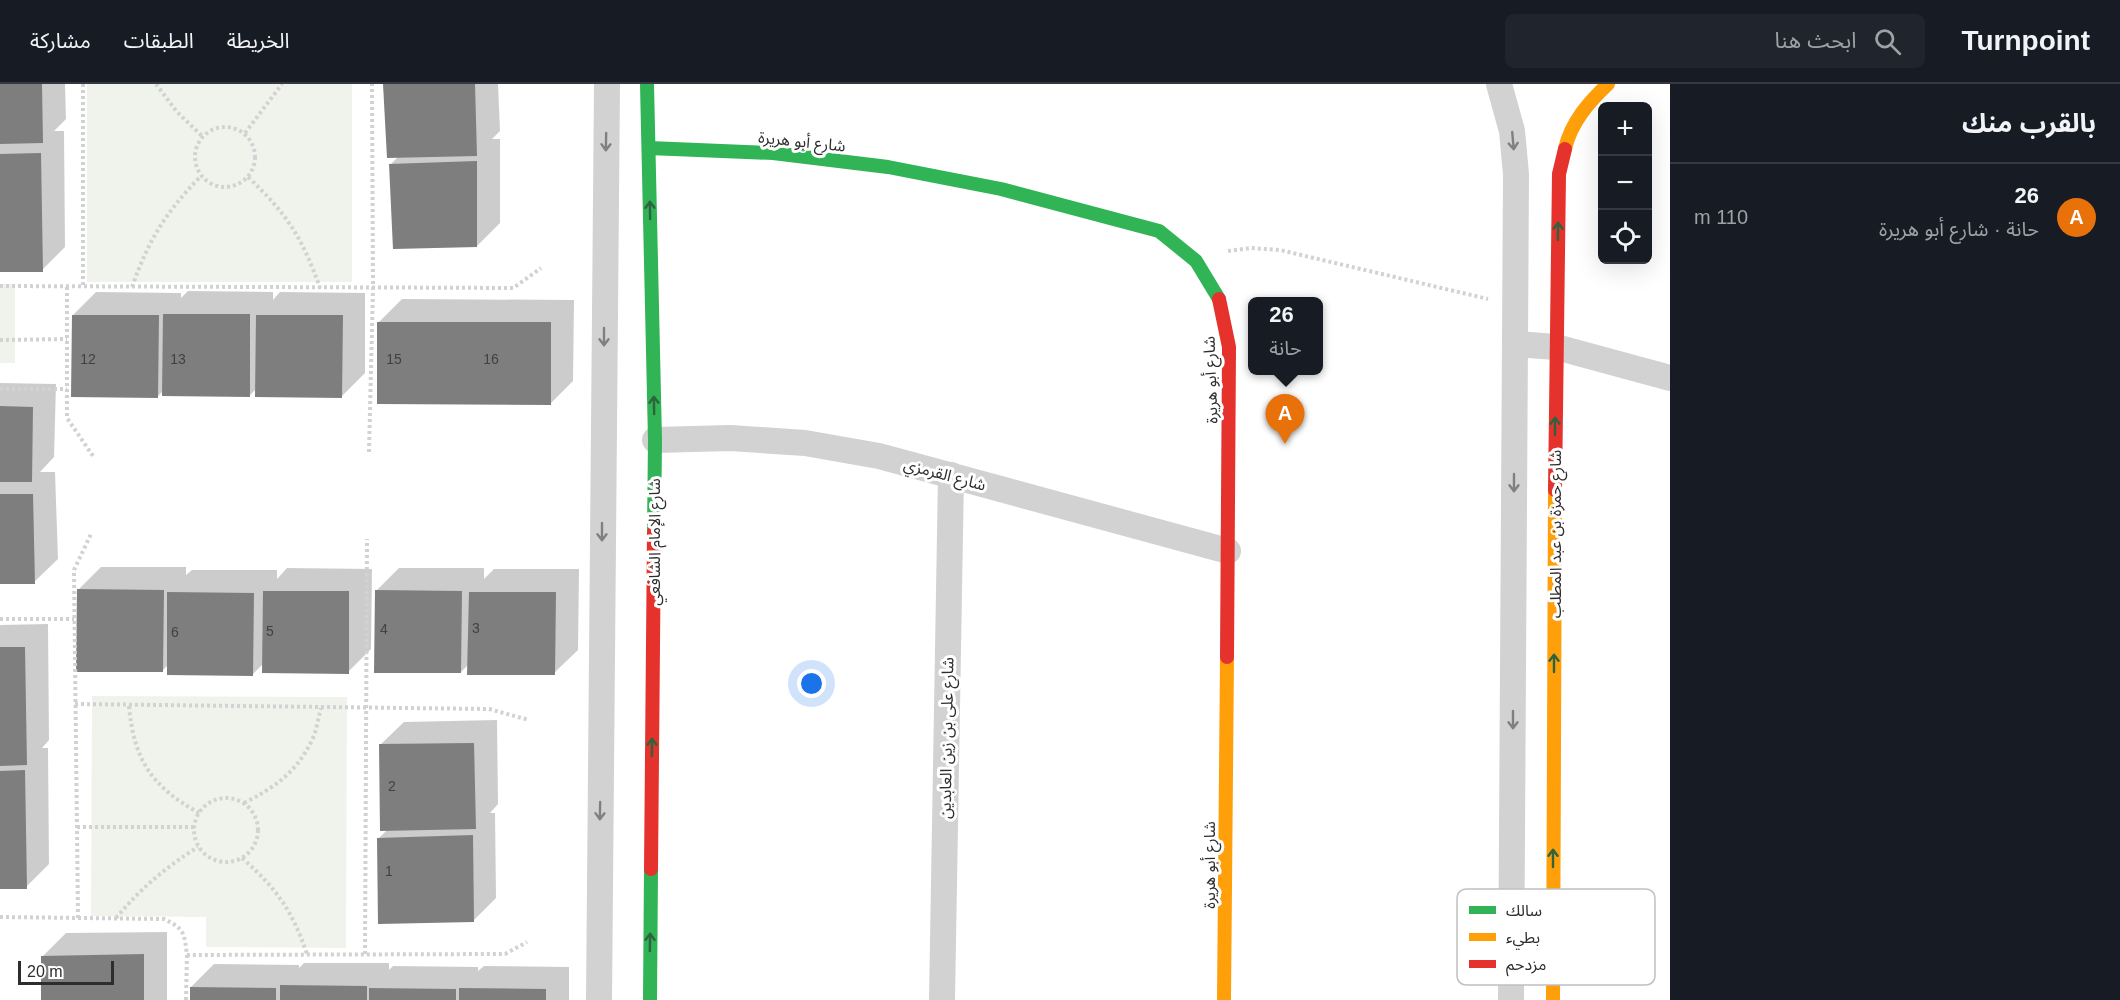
<!DOCTYPE html>
<html lang="ar">
<head>
<meta charset="utf-8">
<style>
	body { margin:0; font-family:Helvetica,"Noto Sans Arabic",sans-serif; background:#20242c; color:#f1f3f6; direction:rtl }
	.controls { position:absolute; right:18px; top:18px; display:grid; overflow:hidden; border-radius:9px; box-shadow:0 6px 24px #0002 }
	.controls button { width:54px; height:54px; display:grid; place-items:center; padding:0; border:0; border-bottom:2px solid #363941; background:#171b24; color:#f1f3f6; font:30px sans-serif }
	.scale { position:absolute; left:18px; bottom:15px; width:96px; box-sizing:border-box; padding-left:6px; border:3px solid #2d2d2d; border-top:0; font-size:16px; line-height:21px; white-space:nowrap; color:#2d2d2d; -webkit-text-stroke:4px #fff; paint-order:stroke }
	.you { position:absolute; left:812px; top:600px; width:21px; height:21px; margin:-15px; border:4px solid #fff; border-radius:50%; background:#1a73e8; box-shadow:0 0 0 9px #1a73e833 }
	.badge { display:grid; place-items:center; width:39px; height:39px; border-radius:50%; background:#767676; color:#fff; font-size:20px; font-weight:700 }
	.pin { position:absolute; translate:-50% -50px; filter:drop-shadow(0 2px 3px #0008) }
	.pin::after { content:''; position:absolute; top:32px; width:21px; height:18px; background:inherit; clip-path:polygon(0 0,100% 0,50% 100%) }
	.popup { position:absolute; left:1248px; top:213px; width:75px; height:78px; box-sizing:border-box; display:grid; place-content:center; border-radius:9px; background:#171b24; filter:drop-shadow(0 2px 4px #0005); font-size:20px; white-space:nowrap; color:#9ea1a6 }
	.popup b { font-size:22px; color:#f1f3f6 }
	.popup::after { content:''; position:absolute; left:50%; top:100%; margin-left:-12px; border:12px solid transparent; border-top-color:#171b24 }
	.list { margin:0; padding:0; list-style:none }
	h2 { display:flex; justify-content:space-between; align-items:center; height:78px; margin:0; padding:0 24px; font-size:26px }
	h2 small { font-size:20px; font-weight:400; color:#9ea1a6 }
	.list li { display:grid; grid-template-columns:39px 1fr auto; gap:18px; align-items:center; box-sizing:border-box; height:108px; padding:0 24px; border-top:2px solid #363941 }
	.list b { display:block; font-size:22px; white-space:nowrap }
	.list p { margin:0; font-size:20px; white-space:nowrap; color:#9ea1a6 }
	.list em { font-size:20px; font-style:normal; color:#9ea1a6 }
	.icon { flex:none; width:33px; height:33px; fill:none; stroke:currentColor; stroke-width:2; stroke-linecap:round; stroke-linejoin:round }
	.map { position:relative; flex:none; width:1670px; height:916px; overflow:hidden; direction:ltr }
	header { display:flex; align-items:center; gap:36px; box-sizing:border-box; height:84px; padding:0 30px; background:#171b24; border-bottom:2px solid #363941 }
	header strong { font-size:28px }
	nav { display:flex; gap:33px; margin-inline-start:auto; font-size:21px }
	.search { width:420px; height:54px; background:#20242c; display:flex; align-items:center; gap:15px; box-sizing:border-box; padding:0 21px; border-radius:9px; color:#9ea1a6; font-size:22px }
	main { display:flex }
	aside { flex:1; background:#171b24 }
	.map>svg:first-child { display:block }
	.green { fill:#f0f3ec }
	.shadow { fill:#0003 }
	.building { fill:#7e7e7e }
	.lines { fill:none; stroke-linecap:round; stroke-linejoin:round }
	.path { stroke:#d2d2d2; stroke-width:4; stroke-dasharray:3 3; stroke-linecap:butt }
	.street { stroke:#d2d2d2; stroke-width:26 }
	.fast { stroke:#30b455; stroke-width:14 }
	.slow { stroke:#ff9f0a; stroke-width:14 }
	.jam { stroke:#e5322d; stroke-width:14 }
	.oneway { stroke:#808080 }
	.oneway2 { stroke:#2e633d }
	.labels { text-anchor:middle; stroke-width:6; stroke-linejoin:round; paint-order:stroke }
	.number-label { font-size:14px; fill:#414141 }
	.street-label { font-size:16px; fill:#2d2d2d; stroke:#fff }
	.key { fill:#fff; stroke:#c0c0c0; stroke-width:1.5 }
	.key-label { font-size:16px; fill:#2d2d2d }
</style>
</head>
<body>
<header>
<strong>Turnpoint</strong>
<div class="search"><svg class="icon" aria-label="search" viewBox="0 0 24 24"><circle cx="10" cy="10" r="6"/><path d="M15 15l6 6"/></svg>ابحث هنا</div>
<nav><a>الخريطة</a><a>الطبقات</a><a>مشاركة</a></nav>
</header>
<main>
<aside>
<h2>بالقرب منك<small></small></h2>
<ul class="list">
<li><span class="badge" style="background:#e8710a">A</span><div><b>26</b><p>حانة · شارع أبو هريرة</p></div><em>110 m</em></li>
</ul>
</aside>
<div class="map">
<svg width="1670" height="916" viewBox="0 0 1670 916">
	<rect width="100%" height="100%" fill="#fff"/>
	<!-- green -->
	<g class="green">
		<rect x="87" y="0" width="265" height="198"/>
		<rect x="0" y="200" width="15" height="79"/>
		<polygon points="92,612 347,613 346,864 206,863 206,833 91,832"/>
	</g>
	<!-- shadow -->
	<g class="shadow">
		<polygon points="0,0 65,0 66,35 54,47 64,47 65,163 42,186 0,187"/>
		<polygon points="385,0 498,0 500,47 492,55 500,55 500,139 477,162 391,80 399,72"/>
		<polygon points="188,207 273,208 273,216 280,208 365,209 365,289 342,312 257,304 249,312 164,306 158,312 73,231 96,208 181,209 181,214"/>
		<polygon points="402,215 574,216 573,297 550,320 379,238"/>
		<polygon points="0,299 56,300 54,373 40,388 55,388 58,475 34,498 0,498"/>
		<polygon points="101,483 186,483 186,491 192,486 277,486 277,495 287,484 372,485 371,565 348,588 264,579 253,590 168,581 162,587 78,506"/>
		<polygon points="399,484 484,484 484,495 494,485 579,485 578,566 554,589 469,580 461,588 376,507"/>
		<polygon points="48,540 49,656 42,664 48,664 49,780 26,803 0,803 0,541"/>
		<polygon points="497,636 498,720 490,729 495,729 496,814 473,837 379,754 388,745 380,661 404,638"/>
		<polygon points="167,848 167,916 42,916 43,872 66,849"/>
		<polygon points="304,879 389,879 389,886 393,882 478,883 478,887 484,882 569,883 569,916 191,916 191,903 214,880 299,881 299,884"/>
	</g>
	<!-- building -->
	<g class="building">
		<polygon points="0,0 42,0 43,59 0,60"/>
		<polygon points="383,0 475,0 477,72 387,74"/>
		<polygon points="41,69 43,188 0,188 0,70"/>
		<polygon points="477,77 477,163 393,165 389,80"/>
		<polygon points="163,230 250,230 250,313 162,312"/>
		<polygon points="72,231 159,231 158,314 71,313"/>
		<polygon points="256,231 343,231 342,314 255,313"/>
		<polygon points="377,238 551,238 551,321 377,320"/>
		<polygon points="0,322 33,323 32,398 0,398"/>
		<polygon points="0,410 33,410 35,500 0,500"/>
		<polygon points="77,505 164,506 163,588 76,588"/>
		<polygon points="375,506 462,507 461,589 374,589"/>
		<polygon points="263,507 349,507 349,590 262,589"/>
		<polygon points="167,508 254,509 253,592 167,591"/>
		<polygon points="469,508 556,508 555,591 467,591"/>
		<polygon points="0,563 25,563 27,681 0,682"/>
		<polygon points="474,659 476,745 380,747 379,660"/>
		<polygon points="25,686 27,805 0,805 0,687"/>
		<polygon points="473,751 474,838 378,840 377,754"/>
		<polygon points="144,870 144,916 41,916 41,872"/>
		<polygon points="280,901 367,902 367,916 280,916"/>
		<polygon points="190,903 276,904 276,916 190,916"/>
		<polygon points="369,904 456,905 456,916 369,916"/>
		<polygon points="459,904 546,905 546,916 459,916"/>
	</g>
	<g class="lines">
		<!-- path -->
		<g class="path">
			<polyline points="83,0 83,203"/>
			<polyline points="156,0 177,28 202,52"/>
			<circle cx="225" cy="73" r="30"/>
			<polyline points="245,49 282,0"/>
			<path d="M 248,93 C 287,130 302,153 320,204"/>
			<polyline points="1228,167 1251,164 1280,166 1488,215"/>
			<polyline points="0,202 513,204 541,184"/>
			<polyline points="67,203 67,334 93,372"/>
			<path d="M 132,203 C 149,155 166,128 201,92"/>
			<polyline points="0,256 67,255"/>
			<polyline points="0,305 67,305"/>
			<polyline points="369,368 373,204 372,0"/>
			<polyline points="0,535 74,535"/>
			<polyline points="75,620 489,625 529,636"/>
			<path d="M 129,622 C 134,676 151,702 199,729"/>
			<circle cx="226" cy="746" r="32"/>
			<path d="M 244,719 C 274,704 297,688 312,656 C 317,646 318,634 321,624"/>
			<polyline points="77,743 194,743"/>
			<path d="M 242,774 C 277,805 292,826 307,870"/>
			<path d="M 0,833 L 164,835 C 185,845 184,849 187,871 L 505,870 L 527,858"/>
			<polyline points="78,834 74,486 91,450"/>
			<path d="M 116,834 C 140,805 166,783 198,763"/>
			<polyline points="365,870 367,455"/>
			<polyline points="186,916 187,871"/>
		</g>
		<!-- street -->
		<g class="street">
			<polyline points="1499,0 1512,47 1516,90 1511,916"/>
			<polyline points="1515,260 1556,263 1670,294"/>
			<polyline points="655,356 730,354 805,359 879,372 1228,467"/>
			<polyline points="599,916 607,0"/>
			<polyline points="942,916 951,391"/>
		</g>
		<!-- fast -->
		<g class="fast">
			<polyline points="647,0 655,356 654,448"/>
			<polyline points="649,64 773,69 888,83 1001,105 1159,147 1196,177 1219,215"/>
			<polyline points="650,916 651,785"/>
		</g>
		<!-- slow -->
		<g class="slow">
			<path d="M 1565,65 C 1571,38 1589,18 1608,0"/>
			<polyline points="1224,916 1227,573"/>
			<polyline points="1553,916 1555,406"/>
		</g>
		<!-- jam -->
		<g class="jam">
			<polyline points="1219,215 1229,263 1227,573"/>
			<polyline points="1555,406 1559,90 1565,65"/>
			<polyline points="651,785 654,448"/>
		</g>
	</g>
	<!-- one-way arrows -->
	<defs><path id="oneway-shaft" d="M-6 0H5M1.5-3L5.5 0L1.5 3" fill="none" stroke-width="1.6" stroke-linecap="round" stroke-linejoin="round" transform="scale(1.5)"/></defs>
	<g class="oneway">
		<use href="#oneway-shaft" transform="translate(1513 57) rotate(85)"/>
		<use href="#oneway-shaft" transform="translate(606 58) rotate(91)"/>
		<use href="#oneway-shaft" transform="translate(604 253) rotate(90)"/>
		<use href="#oneway-shaft" transform="translate(1514 399) rotate(90)"/>
		<use href="#oneway-shaft" transform="translate(602 448) rotate(90)"/>
		<use href="#oneway-shaft" transform="translate(1513 636) rotate(90)"/>
		<use href="#oneway-shaft" transform="translate(600 727) rotate(91)"/>
	</g>
	<g class="oneway2">
		<use href="#oneway-shaft" transform="translate(650 126) rotate(-91)"/>
		<use href="#oneway-shaft" transform="translate(1558 147) rotate(-89)"/>
		<use href="#oneway-shaft" transform="translate(654 321) rotate(-91)"/>
		<use href="#oneway-shaft" transform="translate(1555 342) rotate(-90)"/>
		<use href="#oneway-shaft" transform="translate(1554 579) rotate(-90)"/>
		<use href="#oneway-shaft" transform="translate(652 663) rotate(-89)"/>
		<use href="#oneway-shaft" transform="translate(1553 774) rotate(-90)"/>
		<use href="#oneway-shaft" transform="translate(650 858) rotate(-89)"/>
	</g>
	<g class="labels">
		<!-- number labels -->
		<g class="number-label">
			<text x="88" y="280">12</text>
			<text x="178" y="280">13</text>
			<text x="394" y="280">15</text>
			<text x="491" y="280">16</text>
			<text x="476" y="549">3</text>
			<text x="384" y="550">4</text>
			<text x="270" y="552">5</text>
			<text x="175" y="553">6</text>
			<text x="392" y="707">2</text>
			<text x="389" y="792">1</text>
		</g>
		<!-- street labels -->
		<g class="street-label">
			<text transform="translate(802 57) rotate(6)" y="6">شارع أبو هريرة</text>
			<text transform="translate(1210 296) rotate(-92)" y="6">شارع أبو هريرة</text>
			<text transform="translate(945 390) rotate(15)" y="6">شارع القرمزي</text>
			<text transform="translate(1555 450) rotate(-90)" y="6">شارع حمزة بن عبد المطلب</text>
			<text transform="translate(654 458) rotate(-90)" y="6">شارع الإمام الشافعي</text>
			<text transform="translate(946 654) rotate(-89)" y="6">شارع على بن زين العابدين</text>
			<text transform="translate(1209 781) rotate(-90)" y="6">شارع أبو هريرة</text>
		</g>
	</g>
	<!-- legend -->
	<rect x="1457" y="805" width="198" height="96" rx="9" class="key"/>
	<rect x="1469" y="822" width="27" height="8" fill="#30b455"/>
	<rect x="1469" y="849" width="27" height="8" fill="#ff9f0a"/>
	<rect x="1469" y="876" width="27" height="8" fill="#e5322d"/>
	<g class="key-label">
		<text x="1506" y="832">سالك</text>
		<text x="1506" y="859">بطيء</text>
		<text x="1506" y="886">مزدحم</text>
	</g>
</svg>
<div class="controls">
<button>+</button>
<button>−</button>
<button><svg class="icon" aria-label="locate" viewBox="0 0 24 24"><circle cx="12" cy="12" r="6"/><path d="M12 2v4M12 18v4M2 12h4M18 12h4"/></svg></button>
</div>
<div class="scale">20 m</div>
<div class="you"></div>
<div class="pin badge" style="left:1285px;top:360px;background:#e8710a">A</div>
<div class="popup"><b>26</b>حانة</div>
</div>
</main>
</body>
</html>
